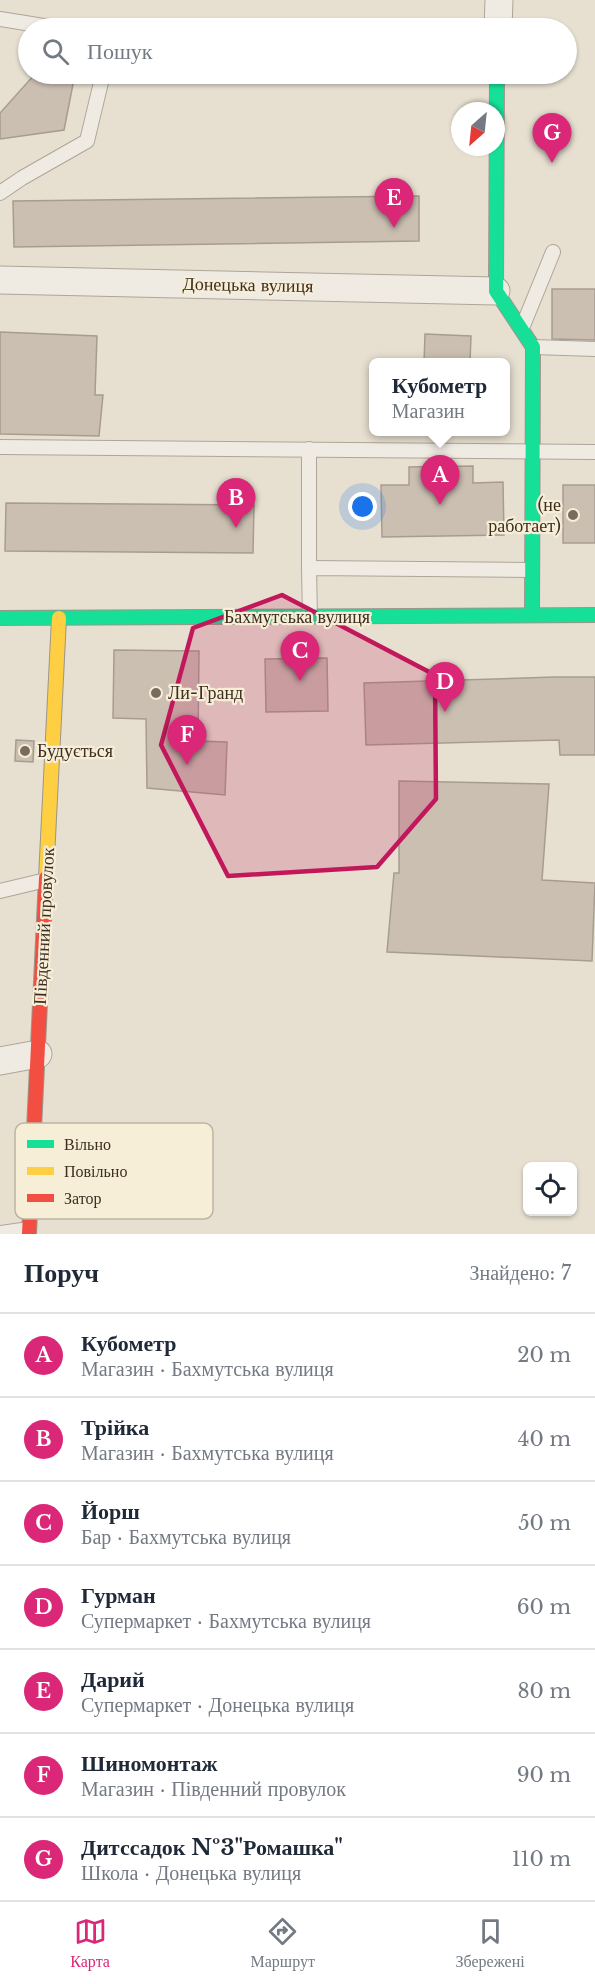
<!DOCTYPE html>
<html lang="uk">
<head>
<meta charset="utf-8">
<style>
	body { margin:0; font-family:"Libre Baskerville",serif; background:#f2f2f3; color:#1f2937 }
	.controls { position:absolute; right:18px; bottom:18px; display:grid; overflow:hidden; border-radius:9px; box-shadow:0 2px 4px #0004 }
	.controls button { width:54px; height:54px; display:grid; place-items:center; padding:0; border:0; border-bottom:2px solid #e0e1e3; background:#fff; color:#1f2937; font:30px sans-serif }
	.compass { position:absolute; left:451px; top:102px; width:54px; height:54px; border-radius:50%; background:#fff; box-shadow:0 2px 4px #0004; rotate:207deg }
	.you { position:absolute; left:363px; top:507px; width:21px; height:21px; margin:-15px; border:4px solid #fff; border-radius:50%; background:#1a73e8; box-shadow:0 0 0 9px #1a73e833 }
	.badge { display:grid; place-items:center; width:39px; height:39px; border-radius:50%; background:#db2777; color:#fff; font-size:20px; font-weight:700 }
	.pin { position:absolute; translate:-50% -50px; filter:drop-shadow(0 2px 3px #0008) }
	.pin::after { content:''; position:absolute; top:32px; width:21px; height:18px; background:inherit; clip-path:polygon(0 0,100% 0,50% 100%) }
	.popup { position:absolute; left:369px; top:358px; width:141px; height:78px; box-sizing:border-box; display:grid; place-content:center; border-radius:9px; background:#fff; filter:drop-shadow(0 2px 4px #0005); font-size:20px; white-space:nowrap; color:#747a83 }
	.popup b { font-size:22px; color:#1f2937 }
	.popup::after { content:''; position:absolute; left:50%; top:100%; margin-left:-12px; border:12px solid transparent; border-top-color:#fff }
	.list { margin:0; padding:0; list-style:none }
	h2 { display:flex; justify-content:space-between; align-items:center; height:78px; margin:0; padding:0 24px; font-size:26px }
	h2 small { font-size:20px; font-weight:400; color:#747a83 }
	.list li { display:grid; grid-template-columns:39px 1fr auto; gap:18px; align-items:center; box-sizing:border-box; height:84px; padding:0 24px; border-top:2px solid #e0e1e3 }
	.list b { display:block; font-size:22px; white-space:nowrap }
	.list p { margin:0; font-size:20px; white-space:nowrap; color:#747a83 }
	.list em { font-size:20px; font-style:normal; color:#747a83 }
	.icon { flex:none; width:33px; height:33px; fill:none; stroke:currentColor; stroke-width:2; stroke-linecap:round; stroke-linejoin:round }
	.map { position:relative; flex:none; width:595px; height:1234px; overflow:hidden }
	.search { position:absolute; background:#fff; box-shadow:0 2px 4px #0004; left:18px; right:18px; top:18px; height:66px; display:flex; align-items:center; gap:15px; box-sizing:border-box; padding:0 21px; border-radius:33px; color:#747a83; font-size:22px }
	.sheet { height:666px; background:#fff }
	nav { display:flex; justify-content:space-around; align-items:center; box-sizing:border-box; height:84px; border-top:2px solid #e0e1e3; background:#fff; font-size:16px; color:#747a83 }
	nav a { display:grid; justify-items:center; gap:3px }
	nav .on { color:#db2777 }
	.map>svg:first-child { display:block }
	.building { fill:#cbbfb2; stroke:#a89c90; stroke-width:1.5 }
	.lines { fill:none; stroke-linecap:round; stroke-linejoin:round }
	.lane-casing { stroke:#ada599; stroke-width:16 }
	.street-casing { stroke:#ada599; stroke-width:29 }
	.fast-casing { stroke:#9c958a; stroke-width:16 }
	.slow-casing { stroke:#9c958a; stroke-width:16 }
	.jam-casing { stroke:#9c958a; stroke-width:16 }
	.lane { stroke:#efebe3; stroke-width:14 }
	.street { stroke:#efebe3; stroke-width:27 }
	.fast { stroke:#16e098; stroke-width:14 }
	.slow { stroke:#ffcf43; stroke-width:14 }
	.jam { stroke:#f24e42; stroke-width:14 }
	.marked { fill:#c2185b; fill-opacity:0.2; stroke:#c2185b; stroke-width:4.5; stroke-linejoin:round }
	.poi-dot { fill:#786c5e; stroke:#f7eed8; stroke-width:2 }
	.labels { text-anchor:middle; stroke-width:4.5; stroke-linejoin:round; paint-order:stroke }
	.street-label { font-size:18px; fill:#3d2e20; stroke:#f7eed8 }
	.poi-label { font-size:18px; fill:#3d2e20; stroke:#f7eed8; text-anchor:start }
	.key { fill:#f7eed8; stroke:#bfb4a1; stroke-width:1.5 }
	.key-label { font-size:16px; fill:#3d2e20 }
</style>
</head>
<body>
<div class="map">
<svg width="595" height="1234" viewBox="0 0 595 1234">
	<rect width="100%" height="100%" fill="#e7e0d1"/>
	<!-- building -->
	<g class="building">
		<polygon points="35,74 75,74 64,130 0,139 0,113"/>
		<polygon points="419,196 419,241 14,247 13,201"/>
		<polygon points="552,289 595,289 595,340 552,339"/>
		<polygon points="0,332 97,336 95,395 103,395 99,436 0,434"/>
		<polygon points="425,334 471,336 470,363 424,363"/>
		<polygon points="473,466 473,483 503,482 504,535 382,537 381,485 409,485 409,467"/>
		<rect x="563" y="485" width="32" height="58"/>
		<polygon points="6,503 254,505 253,553 5,551"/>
		<polygon points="114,650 199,651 198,741 227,742 225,795 147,788 146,719 113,718"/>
		<polygon points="327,658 328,711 266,712 265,659"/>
		<polygon points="555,677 595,677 595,755 560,755 559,740 366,745 364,683"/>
		<polygon points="16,740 34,741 33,762 15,761"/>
		<polygon points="399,781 549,784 542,880 595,883 592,961 387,952 394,873 399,873"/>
	</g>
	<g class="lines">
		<defs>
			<g id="lane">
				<polyline points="0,19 56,28"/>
				<polyline points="0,193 22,178 87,141 103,74"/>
				<polyline points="522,328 553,252"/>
				<polyline points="533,347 595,349"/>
				<polyline points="0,447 595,452"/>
				<polyline points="309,568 309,449"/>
				<polyline points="310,617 309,568 532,570"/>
				<polyline points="0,891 46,880"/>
				<polyline points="0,1233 29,1229"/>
			</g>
			<g id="street">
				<polyline points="498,28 499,0"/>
				<polyline points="0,280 496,291"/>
				<polyline points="0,1061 38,1054"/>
			</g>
			<g id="fast">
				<polyline points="497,74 496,291 533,347 532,615"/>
				<polyline points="0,618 595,615"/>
			</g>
			<polyline id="slow" points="46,878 59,618"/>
			<polyline id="jam" points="29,1234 46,878"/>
		</defs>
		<!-- lane casing -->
		<use href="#lane" class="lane-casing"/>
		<!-- street casing -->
		<use href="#street" class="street-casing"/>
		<!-- fast casing -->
		<use href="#fast" class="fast-casing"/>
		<!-- slow casing -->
		<use href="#slow" class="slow-casing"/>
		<!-- jam casing -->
		<use href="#jam" class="jam-casing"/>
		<!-- lane -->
		<use href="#lane" class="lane"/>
		<!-- street -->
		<use href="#street" class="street"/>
		<!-- fast -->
		<use href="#fast" class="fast"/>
		<!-- slow -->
		<use href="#slow" class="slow"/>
		<!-- jam -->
		<use href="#jam" class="jam"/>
	</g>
	<!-- marked area -->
	<path class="marked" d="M 282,595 L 435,675 L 436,799 L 377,867 L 228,876 L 161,745 L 193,628 Z"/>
	<!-- markers -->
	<g class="poi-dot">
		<circle cx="573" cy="515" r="6"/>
		<circle cx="156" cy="693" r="6"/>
		<circle cx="25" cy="751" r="6"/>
	</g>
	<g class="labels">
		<!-- street labels -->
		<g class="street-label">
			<text transform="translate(248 285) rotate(1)" y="6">Донецька вулиця</text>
			<text x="297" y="623">Бахмутська вулиця</text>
			<text transform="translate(44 926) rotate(-87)" y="6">Південний провулок</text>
		</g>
		<!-- poi labels -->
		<g class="poi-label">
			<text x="561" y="511" text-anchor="end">(не<tspan x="561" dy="21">работает)</tspan></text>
			<text x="168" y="699">Ли-Гранд</text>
			<text x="37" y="757">Будується</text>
		</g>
	</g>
	<!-- legend -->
	<rect x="15" y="1123" width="198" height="96" rx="9" class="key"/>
	<rect x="27" y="1140" width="27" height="8" fill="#16e098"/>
	<rect x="27" y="1167" width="27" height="8" fill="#ffcf43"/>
	<rect x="27" y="1194" width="27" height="8" fill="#f24e42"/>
	<g class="key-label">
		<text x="64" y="1150">Вільно</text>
		<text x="64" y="1177">Повільно</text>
		<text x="64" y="1204">Затор</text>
	</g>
</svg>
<div class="controls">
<button><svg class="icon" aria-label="locate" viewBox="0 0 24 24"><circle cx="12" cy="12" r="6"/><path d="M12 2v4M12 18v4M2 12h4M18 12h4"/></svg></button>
</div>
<svg class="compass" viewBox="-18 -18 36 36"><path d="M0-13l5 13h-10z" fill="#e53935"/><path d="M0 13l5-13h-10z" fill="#747a83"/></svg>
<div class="you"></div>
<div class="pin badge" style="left:440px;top:505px">A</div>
<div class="popup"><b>Кубометр</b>Магазин</div>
<div class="pin badge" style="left:236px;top:528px">B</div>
<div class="pin badge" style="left:300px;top:681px">C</div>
<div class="pin badge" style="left:445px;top:712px">D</div>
<div class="pin badge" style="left:394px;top:228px">E</div>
<div class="pin badge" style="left:187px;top:765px">F</div>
<div class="pin badge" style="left:552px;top:163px">G</div>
<div class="search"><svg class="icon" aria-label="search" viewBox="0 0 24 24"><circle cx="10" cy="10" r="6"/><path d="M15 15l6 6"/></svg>Пошук</div>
</div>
<section class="sheet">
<h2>Поруч<small>Знайдено: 7</small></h2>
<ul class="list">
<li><span class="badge">A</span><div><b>Кубометр</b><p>Магазин · Бахмутська вулиця</p></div><em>20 m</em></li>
<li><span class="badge">B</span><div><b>Трійка</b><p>Магазин · Бахмутська вулиця</p></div><em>40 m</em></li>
<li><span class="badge">C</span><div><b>Йорш</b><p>Бар · Бахмутська вулиця</p></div><em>50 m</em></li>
<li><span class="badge">D</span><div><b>Гурман</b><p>Супермаркет · Бахмутська вулиця</p></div><em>60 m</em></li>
<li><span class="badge">E</span><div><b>Дарий</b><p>Супермаркет · Донецька вулиця</p></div><em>80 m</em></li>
<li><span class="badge">F</span><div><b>Шиномонтаж</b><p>Магазин · Південний провулок</p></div><em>90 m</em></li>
<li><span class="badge">G</span><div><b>Дитссадок №3&quot;Ромашка&quot;</b><p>Школа · Донецька вулиця</p></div><em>110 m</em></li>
</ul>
</section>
<nav>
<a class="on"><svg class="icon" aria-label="map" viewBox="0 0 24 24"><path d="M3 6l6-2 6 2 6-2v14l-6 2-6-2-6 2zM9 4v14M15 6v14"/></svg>Карта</a>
<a><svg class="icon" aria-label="directions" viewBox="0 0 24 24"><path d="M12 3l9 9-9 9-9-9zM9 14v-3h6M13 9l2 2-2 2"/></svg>Маршрут</a>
<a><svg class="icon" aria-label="saved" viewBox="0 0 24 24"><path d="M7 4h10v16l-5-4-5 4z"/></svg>Збережені</a>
</nav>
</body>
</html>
